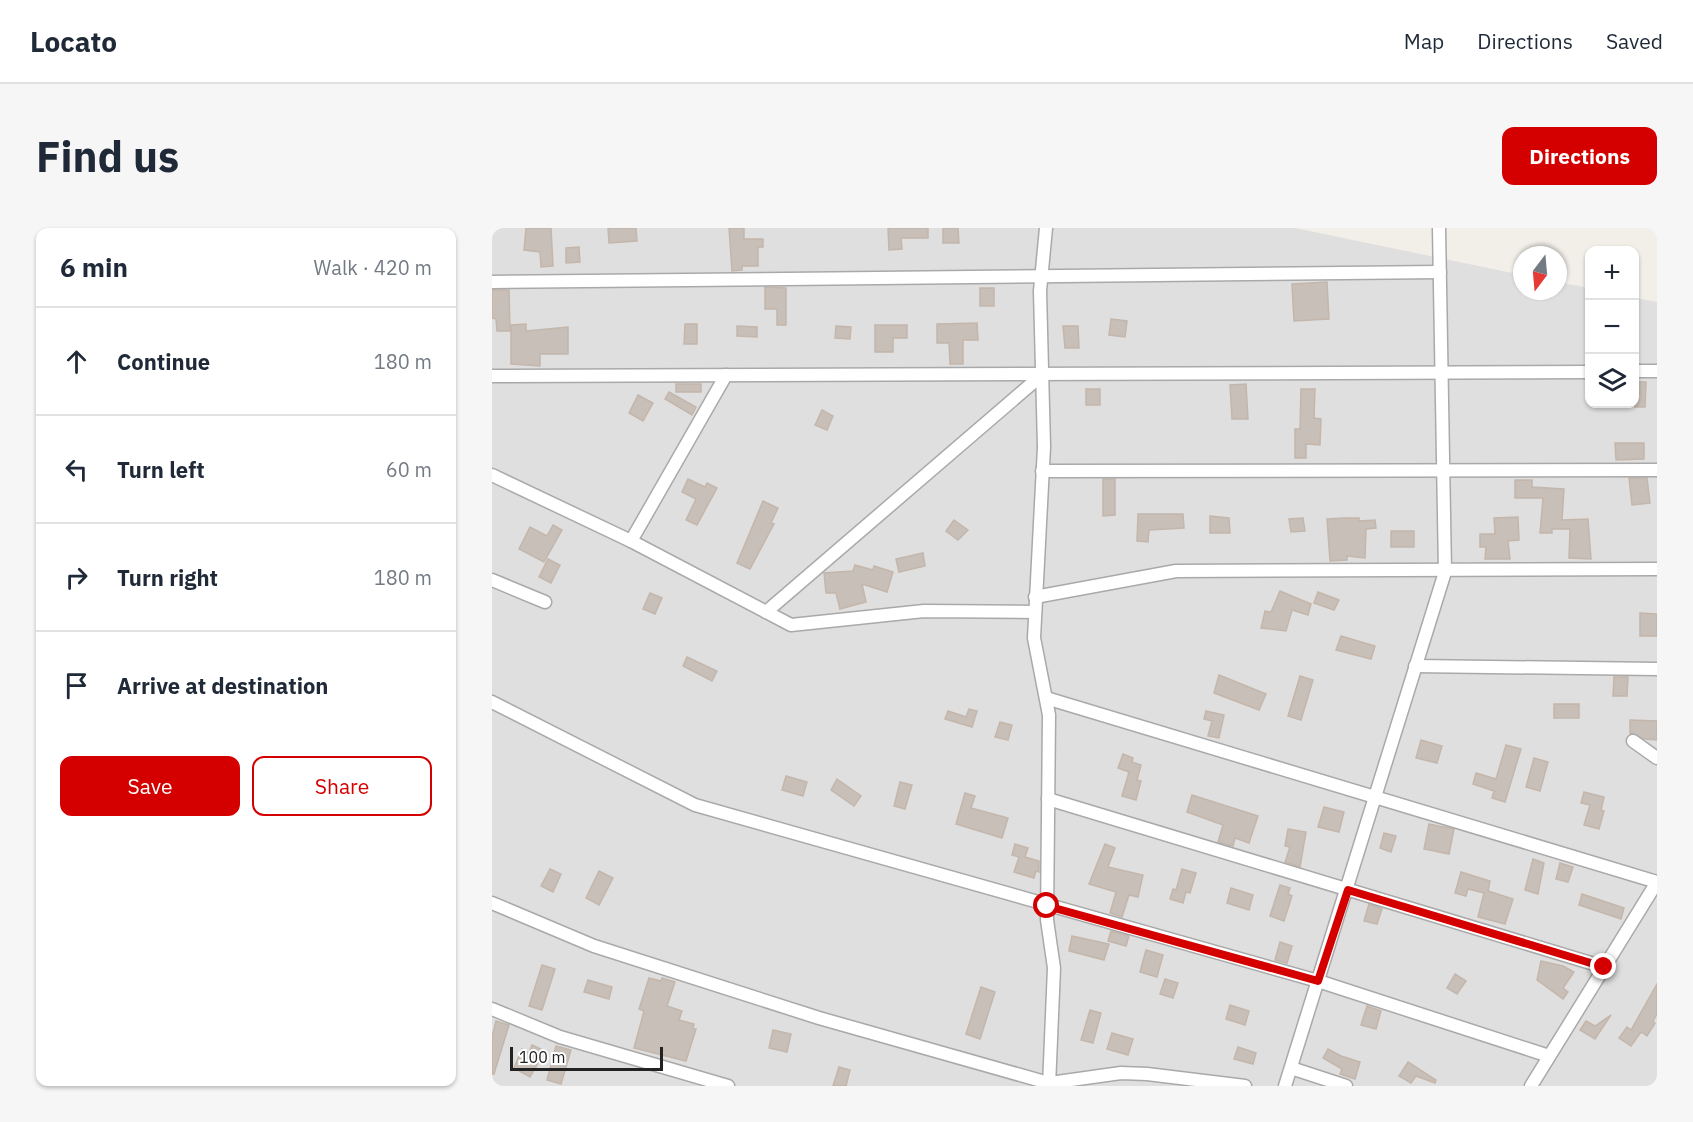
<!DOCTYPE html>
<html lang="en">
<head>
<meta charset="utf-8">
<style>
	body { margin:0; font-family:"IBM Plex Sans",sans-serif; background:#f6f6f7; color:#1f2937 }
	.controls { position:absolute; right:18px; top:18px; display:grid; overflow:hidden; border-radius:12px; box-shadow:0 2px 4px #0004 }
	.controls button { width:54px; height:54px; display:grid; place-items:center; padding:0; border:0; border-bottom:2px solid #e0e1e3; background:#fff; color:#1f2937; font:30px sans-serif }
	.compass { position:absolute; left:1021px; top:18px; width:54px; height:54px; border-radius:50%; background:#fff; box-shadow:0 2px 4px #0004; rotate:196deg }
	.scale { position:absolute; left:18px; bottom:15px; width:153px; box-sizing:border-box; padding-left:6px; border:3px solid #222; border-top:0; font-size:16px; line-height:21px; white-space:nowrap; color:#222; -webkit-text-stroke:4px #fff; paint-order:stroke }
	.stop { position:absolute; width:18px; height:18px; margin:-14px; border:4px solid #d40000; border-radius:50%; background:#fff }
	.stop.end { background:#d40000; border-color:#fff; box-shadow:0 2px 6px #0008 }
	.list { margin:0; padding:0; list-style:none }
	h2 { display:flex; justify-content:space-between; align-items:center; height:78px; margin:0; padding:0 24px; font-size:26px }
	h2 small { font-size:20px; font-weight:400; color:#747a83 }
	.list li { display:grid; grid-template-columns:39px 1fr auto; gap:18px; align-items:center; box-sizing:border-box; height:108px; padding:0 24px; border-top:2px solid #e0e1e3 }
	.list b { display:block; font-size:22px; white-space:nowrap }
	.list em { font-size:20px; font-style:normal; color:#747a83 }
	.actions { display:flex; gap:12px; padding:18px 24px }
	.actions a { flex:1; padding:14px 0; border:2px solid #d40000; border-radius:12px; text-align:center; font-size:21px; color:#d40000 }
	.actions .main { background:#d40000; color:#fff }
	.icon { flex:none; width:33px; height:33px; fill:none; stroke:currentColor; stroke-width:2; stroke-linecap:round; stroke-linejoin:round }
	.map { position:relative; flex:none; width:1165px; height:858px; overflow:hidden; border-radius:12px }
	header { display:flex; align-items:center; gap:36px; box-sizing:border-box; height:84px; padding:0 30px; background:#fff; border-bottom:2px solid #e0e1e3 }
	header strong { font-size:28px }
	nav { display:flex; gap:33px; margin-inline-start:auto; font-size:21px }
	.intro { display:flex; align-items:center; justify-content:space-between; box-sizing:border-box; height:144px; padding:0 36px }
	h1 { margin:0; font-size:42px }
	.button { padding:15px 27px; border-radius:12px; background:#d40000; color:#fff; font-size:21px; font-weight:700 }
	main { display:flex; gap:36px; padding:0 36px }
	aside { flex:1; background:#fff; border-radius:12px; box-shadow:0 2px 4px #0004 }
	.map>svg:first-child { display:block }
	.residential { fill:#e0dfdf }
	.building { fill:#c7bfb8; stroke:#c4b6ab; stroke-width:1.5 }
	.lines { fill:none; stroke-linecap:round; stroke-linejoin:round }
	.street-casing { stroke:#a9a9a9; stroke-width:15 }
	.street { stroke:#fff; stroke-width:12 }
	.route { stroke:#d40000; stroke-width:8 }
</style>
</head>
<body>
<header>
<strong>Locato</strong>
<nav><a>Map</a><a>Directions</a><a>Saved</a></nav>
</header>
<div class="intro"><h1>Find us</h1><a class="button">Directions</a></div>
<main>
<aside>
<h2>6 min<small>Walk · 420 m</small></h2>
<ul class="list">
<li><svg class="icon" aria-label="ahead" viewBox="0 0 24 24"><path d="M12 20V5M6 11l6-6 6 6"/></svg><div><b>Continue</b></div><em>180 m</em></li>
<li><svg class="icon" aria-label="left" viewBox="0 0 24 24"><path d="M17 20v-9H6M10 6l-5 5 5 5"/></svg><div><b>Turn left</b></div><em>60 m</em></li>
<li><svg class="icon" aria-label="right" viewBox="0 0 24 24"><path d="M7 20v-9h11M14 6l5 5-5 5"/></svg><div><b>Turn right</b></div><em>180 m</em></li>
<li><svg class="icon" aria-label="arrive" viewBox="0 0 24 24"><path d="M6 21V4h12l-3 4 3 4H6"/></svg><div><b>Arrive at destination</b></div></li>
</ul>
<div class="actions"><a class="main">Save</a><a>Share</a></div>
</aside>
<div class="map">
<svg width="1165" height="858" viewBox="0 0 1165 858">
	<rect width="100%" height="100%" fill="#f2efe9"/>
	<!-- residential -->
	<polygon class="residential" points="0,0 803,0 1030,47 1030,63 1066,63 1066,54 1097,60 1098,176 1142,176 1143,70 1165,74 1165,858 0,858"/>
	<!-- building -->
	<g class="building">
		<polygon points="34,0 59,0 61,38 49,39 48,24 32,22"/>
		<polygon points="116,0 144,0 145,13 117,15"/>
		<polygon points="237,0 252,0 252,11 271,11 271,19 266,19 266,38 250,38 250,42 240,43"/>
		<polygon points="396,0 436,0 436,10 409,10 410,21 397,22"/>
		<polygon points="451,0 466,0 467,15 451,15"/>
		<polygon points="87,19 88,34 74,35 74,20"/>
		<polygon points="835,54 837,91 802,93 800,56"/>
		<polygon points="273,59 294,60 294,97 285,97 285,81 273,81"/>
		<rect x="488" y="60" width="14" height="18"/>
		<polygon points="0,62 17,62 18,103 5,103 4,91 0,90"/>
		<polygon points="619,91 635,93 633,109 617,107"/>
		<polygon points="485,95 486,112 471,112 471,136 458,136 457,115 445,115 445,96"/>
		<polygon points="34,96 34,103 76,99 76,126 48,126 48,138 19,136 19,97"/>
		<polygon points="193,96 205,96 205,116 192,116"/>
		<polygon points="383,97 415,97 415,110 401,110 401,124 383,124"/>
		<polygon points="245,98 265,99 265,109 245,108"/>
		<polygon points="344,98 359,99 358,111 343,110"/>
		<polygon points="571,98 586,98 587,120 573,120"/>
		<polygon points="1143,154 1154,154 1153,179 1143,179"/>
		<rect x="184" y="156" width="25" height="8"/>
		<polygon points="754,156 756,191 740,191 738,157"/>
		<rect x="594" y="161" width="14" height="16"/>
		<polygon points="809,161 823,161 822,190 829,191 828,217 814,216 814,230 803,230 803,201 808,201"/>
		<polygon points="177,164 204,179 200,187 173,171"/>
		<polygon points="146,167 161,175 151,193 137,185"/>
		<polygon points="330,182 341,188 335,202 323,197"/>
		<polygon points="1123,215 1152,215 1152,231 1124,232"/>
		<polygon points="1137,250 1155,250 1158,275 1140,277"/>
		<polygon points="196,251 213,259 215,255 225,260 205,297 194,292 204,271 190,264"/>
		<polygon points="611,251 623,251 623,287 611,288"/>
		<polygon points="1023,252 1040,252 1040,259 1072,261 1070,292 1096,291 1099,331 1077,330 1078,301 1060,301 1060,305 1048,305 1051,270 1023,270"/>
		<polygon points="271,273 286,280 279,295 282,296 258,341 245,335"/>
		<polygon points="646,286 691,286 692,300 657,302 656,314 645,313"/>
		<polygon points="718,288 737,290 738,305 718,305"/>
		<polygon points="1026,289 1027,312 1016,313 1018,331 993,331 994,319 988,319 988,306 1003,306 1002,290"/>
		<polygon points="811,290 813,303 799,304 797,291"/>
		<polygon points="853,290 867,290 867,293 883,292 884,300 874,301 873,330 855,328 855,332 838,333 835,291"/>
		<polygon points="462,292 476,302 466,312 454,303"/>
		<polygon points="61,297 70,302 52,334 27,321 38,299 55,308"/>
		<rect x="899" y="303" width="23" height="16"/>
		<polygon points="431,325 433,338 407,344 404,331"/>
		<polygon points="56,331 68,337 59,355 47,349"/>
		<polygon points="363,337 381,342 382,338 401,344 395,364 370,356 374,374 348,381 344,365 334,365 332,345 361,343"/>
		<polygon points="788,363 819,376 816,387 800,382 794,403 769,400 773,383 779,384"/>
		<polygon points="826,364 847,372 842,382 822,375"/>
		<polygon points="158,365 170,370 163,386 151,381"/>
		<polygon points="1148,385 1165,386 1165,408 1148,408"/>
		<polygon points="849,408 883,418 879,431 844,422"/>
		<polygon points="195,429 225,443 220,453 191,438"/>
		<polygon points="727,447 774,466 767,482 722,465"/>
		<polygon points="808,448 821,452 809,492 796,488"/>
		<polygon points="1122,449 1136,449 1135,468 1121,468"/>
		<rect x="1062" y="476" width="25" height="14"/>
		<polygon points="477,481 485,483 480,499 453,491 456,483 474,489"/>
		<polygon points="714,483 732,487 727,510 716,508 720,493 712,491"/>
		<polygon points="1138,492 1165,493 1165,512 1153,511 1138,505"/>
		<polygon points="508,494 520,497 516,512 503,509"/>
		<polygon points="929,512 950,518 945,535 924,530"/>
		<polygon points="1014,517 1029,521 1013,574 1000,570 1002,563 981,556 984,545 1004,551"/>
		<polygon points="631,526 641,530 640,534 649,537 645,552 649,553 644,572 630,568 637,544 626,540"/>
		<polygon points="1042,530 1056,534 1048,563 1034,559"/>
		<polygon points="294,548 315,554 311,568 290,562"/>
		<polygon points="345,551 369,568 362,578 339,562"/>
		<polygon points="408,554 420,557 413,581 402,578"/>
		<polygon points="1092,564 1112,569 1109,582 1112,583 1107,601 1092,597 1098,577 1089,575"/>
		<polygon points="473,565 483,568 479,580 516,590 510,610 464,596"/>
		<polygon points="700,567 766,588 757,615 743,610 741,618 726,614 731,597 695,584"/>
		<polygon points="832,579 852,584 847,604 826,599"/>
		<polygon points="937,596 962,601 957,626 932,621"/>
		<polygon points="796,601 814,604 808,639 793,634 798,619 793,618"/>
		<polygon points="892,605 904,608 899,624 888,620"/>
		<polygon points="523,616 536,620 533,629 547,633 547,644 544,643 542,650 522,644 527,629 520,627"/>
		<polygon points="613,616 623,620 616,639 651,647 646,669 637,667 630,689 618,685 624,664 597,656"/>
		<polygon points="1041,631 1052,635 1046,666 1033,662"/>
		<polygon points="1068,635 1081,639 1076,654 1064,651"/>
		<polygon points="58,641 69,646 61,664 49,658"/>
		<polygon points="690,641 704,645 698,665 694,664 691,675 678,671 681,661 684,662"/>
		<polygon points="107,643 121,650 107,677 94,670"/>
		<polygon points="969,644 998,653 996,663 1021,671 1013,696 986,689 992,665 976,661 974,668 963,665"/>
		<polygon points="788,657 798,660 796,666 800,668 792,693 778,688"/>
		<polygon points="739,660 761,667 757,682 735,675"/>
		<polygon points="1090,666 1132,680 1129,691 1087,677"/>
		<polygon points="877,676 890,681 885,696 872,693"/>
		<polygon points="619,703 637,708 634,718 616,713"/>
		<polygon points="580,708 617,716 612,732 577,723"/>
		<polygon points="788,714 800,718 795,735 783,732"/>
		<polygon points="654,722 671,727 665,749 648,744"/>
		<polygon points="1049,733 1071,738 1082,744 1071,760 1076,764 1071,771 1045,752"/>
		<polygon points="50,737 63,741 50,782 37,778"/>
		<polygon points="963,746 974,753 965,766 955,760"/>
		<polygon points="157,750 169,753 170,750 183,754 175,778 190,783 187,792 202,796 201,801 204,801 194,833 142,820 152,783 147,781"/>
		<polygon points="673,751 686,755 681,770 668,766"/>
		<polygon points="96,752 120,759 117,771 92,764"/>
		<polygon points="1165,756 1165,786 1161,793 1163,795 1155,808 1149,804 1139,818 1127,810 1135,799 1139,802"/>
		<polygon points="489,759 503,764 488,811 474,806"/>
		<polygon points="738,777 757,783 753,797 734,791"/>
		<polygon points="875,778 889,783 884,801 869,797"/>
		<polygon points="598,782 609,785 601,815 589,812"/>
		<polygon points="1119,787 1103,811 1088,802 1094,793 1103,798"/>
		<polygon points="4,793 17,797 2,846 0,846 0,809"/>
		<polygon points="281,802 299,806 295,824 277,820"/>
		<polygon points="620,805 641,811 636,827 615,821"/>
		<polygon points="40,817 53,823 38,849 22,840 30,821 37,825"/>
		<polygon points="64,818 79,822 69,856 55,852"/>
		<polygon points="746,819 764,825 761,836 742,831"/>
		<polygon points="836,821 849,828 868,834 863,851 848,846 850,841 831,830"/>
		<polygon points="916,834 944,852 943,855 924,848 919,855 907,848"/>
		<polygon points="347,839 358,842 354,858 341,858"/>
	</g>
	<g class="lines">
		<defs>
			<g id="street">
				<polyline points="554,0 548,63 552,219 542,410 557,487 555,692 562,740 557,858"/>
				<polyline points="0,54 948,44"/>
				<polyline points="1142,143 1165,143"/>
				<polyline points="0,148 1098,144"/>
				<polyline points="550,243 1165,242"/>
				<polyline points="0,247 139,313 299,397 432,383 543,384"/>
				<polyline points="139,313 234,147"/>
				<polyline points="0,352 53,374"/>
				<polyline points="543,369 684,343 1165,341"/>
				<polyline points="274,384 551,146"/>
				<polyline points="923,438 1165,441"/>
				<polyline points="554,470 1165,654"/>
				<polyline points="0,474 203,577 826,753 1057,828"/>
				<polyline points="1141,513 1165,530"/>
				<polyline points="556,571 1112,739"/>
				<polyline points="0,675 102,718 327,790 567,858"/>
				<polyline points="0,781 68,809 236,858"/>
				<polyline points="799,840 854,858"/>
				<polyline points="558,855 629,845 655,846 753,858"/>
				<polyline points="793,858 953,344 947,0"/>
				<polyline points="1039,858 1165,654"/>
			</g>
		</defs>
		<!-- street casing -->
		<use href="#street" class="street-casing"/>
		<!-- street -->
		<use href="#street" class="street"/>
	</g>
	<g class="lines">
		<!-- route -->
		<polyline class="route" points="555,678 826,753 856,662 1112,739"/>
	</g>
</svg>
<div class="controls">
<button>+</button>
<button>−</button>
<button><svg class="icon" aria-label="layers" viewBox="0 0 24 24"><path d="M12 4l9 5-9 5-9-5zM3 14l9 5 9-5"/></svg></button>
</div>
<svg class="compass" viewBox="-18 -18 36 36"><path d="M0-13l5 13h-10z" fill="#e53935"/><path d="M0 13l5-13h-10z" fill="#747a83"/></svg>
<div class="scale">100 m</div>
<div class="stop" style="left:555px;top:678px"></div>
<div class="stop end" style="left:1112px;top:739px"></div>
</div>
</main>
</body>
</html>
